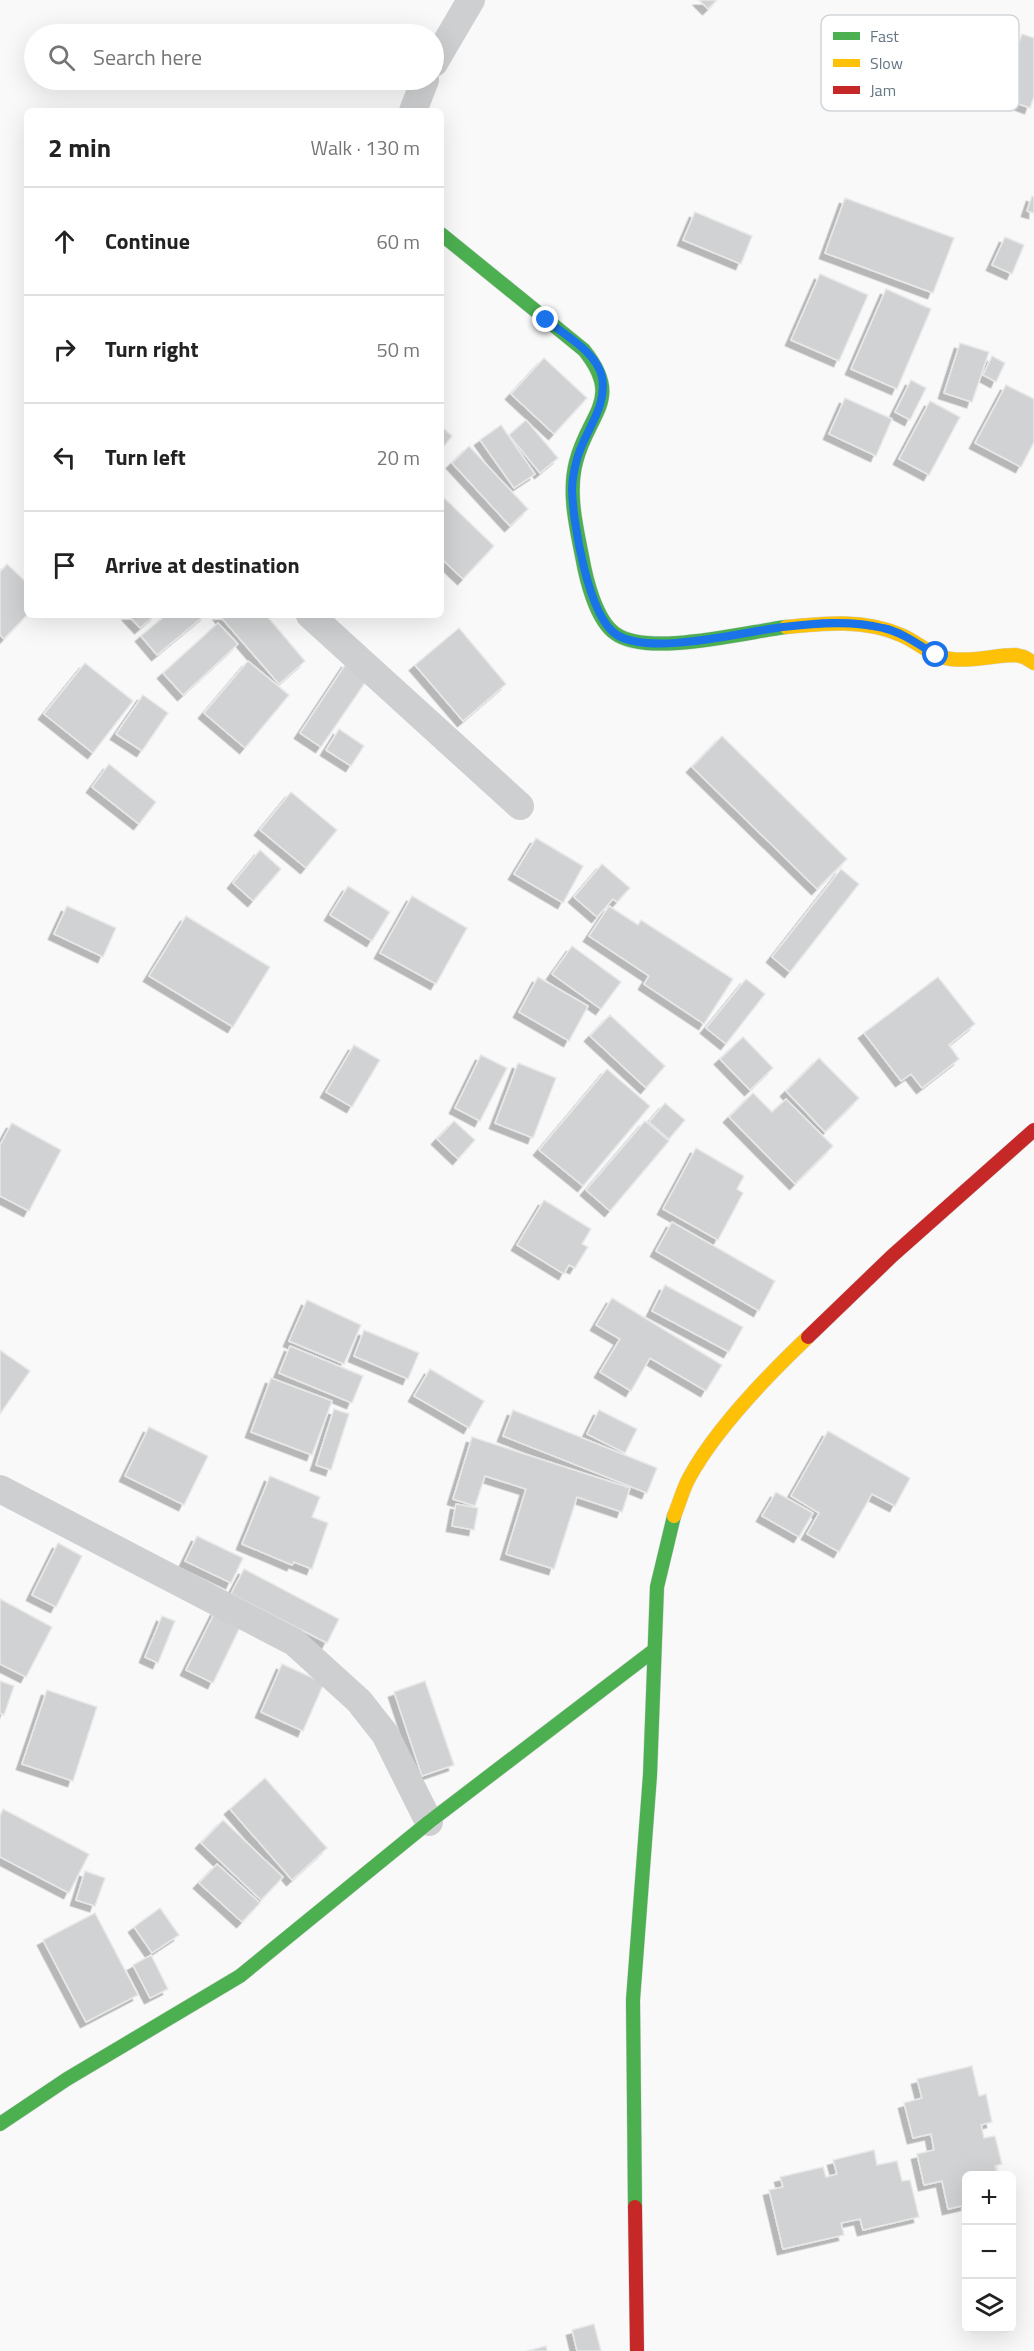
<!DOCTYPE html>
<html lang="en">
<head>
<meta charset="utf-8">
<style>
	body { margin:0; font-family:"Titillium Web",sans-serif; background:#f6f6f6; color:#222 }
	.controls { position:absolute; right:18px; bottom:18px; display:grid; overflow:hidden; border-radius:9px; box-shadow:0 6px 24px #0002 }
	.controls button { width:54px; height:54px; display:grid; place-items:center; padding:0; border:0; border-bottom:2px solid #e0e0e0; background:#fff; color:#222; font:30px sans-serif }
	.stop { position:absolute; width:18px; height:18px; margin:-14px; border:4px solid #1a73e8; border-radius:50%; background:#fff }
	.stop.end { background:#1a73e8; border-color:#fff; box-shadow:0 2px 6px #0008 }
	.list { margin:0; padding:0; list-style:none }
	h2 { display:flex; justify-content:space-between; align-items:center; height:78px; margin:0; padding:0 24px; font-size:26px }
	h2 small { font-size:20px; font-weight:400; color:#767676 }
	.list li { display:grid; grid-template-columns:39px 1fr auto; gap:18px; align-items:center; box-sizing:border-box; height:108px; padding:0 24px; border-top:2px solid #e0e0e0 }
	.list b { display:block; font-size:22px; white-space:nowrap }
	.list em { font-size:20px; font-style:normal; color:#767676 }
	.icon { flex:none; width:33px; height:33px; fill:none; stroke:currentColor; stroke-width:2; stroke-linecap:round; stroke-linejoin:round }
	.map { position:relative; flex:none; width:1034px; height:2351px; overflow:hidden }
	.search { position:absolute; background:#fff; box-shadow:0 6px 24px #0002; left:24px; top:24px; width:420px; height:66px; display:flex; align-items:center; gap:15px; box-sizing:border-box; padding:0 21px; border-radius:33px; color:#767676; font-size:22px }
	.panel { position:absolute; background:#fff; box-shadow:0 6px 24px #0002; left:24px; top:108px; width:420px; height:510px; border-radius:9px }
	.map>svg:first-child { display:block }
	.building { fill:#d0d2d3; stroke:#e8e8e8; stroke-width:1.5; filter:url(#shadow) }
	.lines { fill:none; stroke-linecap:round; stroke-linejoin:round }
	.fast-casing { stroke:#d5d6d7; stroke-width:15 }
	.slow-casing { stroke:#d5d6d7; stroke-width:15 }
	.jam-casing { stroke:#d5d6d7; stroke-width:15 }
	.street { stroke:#cecfd0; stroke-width:28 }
	.fast { stroke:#4caf50; stroke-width:14 }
	.slow { stroke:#ffc107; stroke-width:14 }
	.jam { stroke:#c62828; stroke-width:14 }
	.route { stroke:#1a73e8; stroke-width:8 }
	.key { fill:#fff; stroke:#d1d6da; stroke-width:1.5 }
	.key-label { font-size:16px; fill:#657683 }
</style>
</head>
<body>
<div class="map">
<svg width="1034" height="2351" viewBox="0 0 1034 2351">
	<defs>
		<filter id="shadow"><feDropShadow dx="-5.5" dy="5.5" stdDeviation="0" flood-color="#0004"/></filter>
	</defs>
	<rect width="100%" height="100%" fill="#f9f9f9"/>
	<!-- building -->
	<g class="building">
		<polygon points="699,0 717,0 708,9"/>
		<polygon points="968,34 1016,52 1022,34 1034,38 1034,96 1030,108 951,79"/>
		<polygon points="1032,196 1034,197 1034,213 1027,211"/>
		<polygon points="845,198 954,238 933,293 825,253"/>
		<polygon points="695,212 752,236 741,264 683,240"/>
		<polygon points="1005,237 1024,245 1012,274 992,265"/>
		<polygon points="820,274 868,295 839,361 791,340"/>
		<polygon points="886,289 931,309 897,389 851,369"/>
		<polygon points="960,343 989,352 972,402 944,393"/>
		<polygon points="992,356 1005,363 996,382 983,375"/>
		<polygon points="544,358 587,398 554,434 511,394"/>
		<polygon points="911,380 926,388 910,420 895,412"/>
		<polygon points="1006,385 1034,399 1034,442 1021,467 975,443"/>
		<polygon points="845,398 892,419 876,456 829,434"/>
		<polygon points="930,401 960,417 929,475 899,459"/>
		<polygon points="526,420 558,458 540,473 509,435"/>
		<polygon points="501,425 535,474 514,488 480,440"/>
		<polygon points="441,426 452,436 441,450"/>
		<polygon points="469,446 528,509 510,526 452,463"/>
		<polygon points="441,495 494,546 463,579 441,558"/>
		<polygon points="7,564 27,583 27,615 4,639 0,635 0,572"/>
		<polygon points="128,615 155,615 140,628"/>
		<polygon points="166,615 205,615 157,655 141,636"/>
		<polygon points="219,615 266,615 305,661 279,684"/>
		<polygon points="218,623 238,644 183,695 163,673"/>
		<polygon points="459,628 506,684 463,721 415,665"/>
		<polygon points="248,661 289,695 245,748 204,713"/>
		<polygon points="347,662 369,677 321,747 300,733"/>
		<polygon points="85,663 133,701 93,753 44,714"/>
		<polygon points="143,695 168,713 142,751 116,734"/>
		<polygon points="339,729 364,746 351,766 326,750"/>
		<polygon points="722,736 847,859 817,889 692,767"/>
		<polygon points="109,764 156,802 139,824 92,787"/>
		<polygon points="291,792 337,830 306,868 260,830"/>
		<polygon points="536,838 583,866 563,903 514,874"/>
		<polygon points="260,850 281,869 253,901 233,883"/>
		<polygon points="602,864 630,888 617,902 613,899 597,917 574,897"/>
		<polygon points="841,869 859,884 790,972 772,957"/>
		<polygon points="348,886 390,912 372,941 330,915"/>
		<polygon points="412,896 467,928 436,984 380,953"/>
		<polygon points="67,906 116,928 103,957 54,934"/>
		<polygon points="609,906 638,925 641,920 733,979 704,1024 644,984 649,976 589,936"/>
		<polygon points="186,916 270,967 233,1027 149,976"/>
		<polygon points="572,946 621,982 601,1009 552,974"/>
		<polygon points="538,977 588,1006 569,1041 519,1012"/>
		<polygon points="938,977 975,1024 949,1045 959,1059 922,1088 911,1074 901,1081 864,1033"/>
		<polygon points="746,979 765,994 726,1044 706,1028"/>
		<polygon points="610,1015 665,1066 646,1088 590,1036"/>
		<polygon points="743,1037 773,1068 750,1090 720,1059"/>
		<polygon points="354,1045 380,1060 352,1107 326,1092"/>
		<polygon points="481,1055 507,1068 480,1121 455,1108"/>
		<polygon points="819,1058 859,1098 825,1132 786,1091"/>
		<polygon points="518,1063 556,1078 533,1138 495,1123"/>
		<polygon points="607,1069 650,1106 583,1186 539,1150"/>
		<polygon points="753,1093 772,1112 786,1099 833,1146 795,1184 729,1117"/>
		<polygon points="665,1103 685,1120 669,1139 649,1122"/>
		<polygon points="454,1121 475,1140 458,1159 437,1139"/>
		<polygon points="645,1121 669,1141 610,1211 586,1190"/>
		<polygon points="12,1123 61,1150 29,1211 0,1196 0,1145"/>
		<polygon points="696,1148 744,1176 737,1189 743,1193 718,1240 663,1209"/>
		<polygon points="544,1200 591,1229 582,1244 588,1247 575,1268 569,1265 564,1274 517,1245"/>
		<polygon points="672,1222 775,1281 759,1311 656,1251"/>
		<polygon points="665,1285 743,1327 729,1352 652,1311"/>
		<polygon points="612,1298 722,1365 706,1391 650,1358 631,1391 600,1372 620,1339 596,1325"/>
		<polygon points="307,1300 361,1325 344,1364 289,1341"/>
		<polygon points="364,1330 419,1353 408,1379 354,1356"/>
		<polygon points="290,1346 363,1376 352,1403 279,1373"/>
		<polygon points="0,1350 30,1371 0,1414"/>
		<polygon points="430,1369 484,1401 469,1428 414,1396"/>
		<polygon points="271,1378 332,1401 312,1455 251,1432"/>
		<polygon points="334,1409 349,1414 331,1470 316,1465"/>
		<polygon points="513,1410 657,1468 647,1493 503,1436"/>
		<polygon points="599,1410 637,1429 625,1453 587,1434"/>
		<polygon points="149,1427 208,1456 184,1505 125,1476"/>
		<polygon points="828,1431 910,1478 895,1506 872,1494 839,1552 807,1534 819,1513 791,1496"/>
		<polygon points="472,1437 630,1488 622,1512 577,1497 554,1569 506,1554 526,1489 485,1476 475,1506 453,1499"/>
		<polygon points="270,1476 320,1497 312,1517 328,1523 312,1569 294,1562 292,1565 242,1544"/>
		<polygon points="776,1492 813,1513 799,1537 762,1516"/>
		<polygon points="456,1504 478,1508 474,1530 452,1526"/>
		<polygon points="197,1536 243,1558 231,1583 185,1561"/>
		<polygon points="58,1543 82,1556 56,1607 32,1595"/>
		<polygon points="244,1569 339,1619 327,1643 231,1594"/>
		<polygon points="0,1599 52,1627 26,1677 0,1664"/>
		<polygon points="216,1610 242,1623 213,1683 186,1670"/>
		<polygon points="162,1616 175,1621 158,1663 145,1657"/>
		<polygon points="282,1664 324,1683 303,1731 261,1712"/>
		<polygon points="0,1681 14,1686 4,1715 0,1713"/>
		<polygon points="425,1681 454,1765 422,1776 394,1692"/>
		<polygon points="47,1690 97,1707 73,1781 22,1764"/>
		<polygon points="265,1778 327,1848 292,1880 230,1809"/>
		<polygon points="3,1809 89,1854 69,1893 0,1857 0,1816"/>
		<polygon points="223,1820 283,1877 261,1900 201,1843"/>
		<polygon points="217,1864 260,1903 242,1922 199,1883"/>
		<polygon points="85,1871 105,1878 95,1906 76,1900"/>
		<polygon points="160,1908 179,1935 152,1953 134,1927"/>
		<polygon points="95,1913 138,1995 86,2022 43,1940"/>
		<polygon points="151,1955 168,1989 150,1998 133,1965"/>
		<polygon points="972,2066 979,2096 986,2094 992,2122 981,2125 984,2138 995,2136 1002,2164 995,2166 998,2176 966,2176 966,2205 948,2209 942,2181 924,2185 917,2154 934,2150 931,2134 913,2138 904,2103 922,2098 917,2079"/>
		<polygon points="874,2150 877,2165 897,2161 902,2181 910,2180 919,2217 863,2230 860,2219 841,2223 844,2235 783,2249 769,2190 783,2187 780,2177 823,2167 826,2177 837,2174 833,2160"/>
		<polygon points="594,2324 601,2351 577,2351 572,2330"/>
		<polygon points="546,2346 547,2351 527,2351"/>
	</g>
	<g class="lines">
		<defs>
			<g id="fast">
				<path d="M 441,234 L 584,350 C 624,400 588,413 576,462 C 568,493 576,526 582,556 C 586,579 596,621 616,634 C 649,657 746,632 786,627"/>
				<polyline points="0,2124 67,2079 240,1976 429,1822 653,1651"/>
				<polyline points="635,2207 633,2000 650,1775 657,1587 674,1516"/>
			</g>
			<g id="slow">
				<path d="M 786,627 C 824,623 865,619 901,635 C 918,642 932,657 951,659 C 972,662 995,655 1016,655 L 1024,657 L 1034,663"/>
				<path d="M 674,1516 C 679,1504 683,1489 689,1478 C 716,1428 767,1376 808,1337"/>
			</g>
			<g id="jam">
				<polyline points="808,1337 892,1256 1034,1130"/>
				<polyline points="635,2207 637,2351"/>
			</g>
		</defs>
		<!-- fast casing -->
		<use href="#fast" class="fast-casing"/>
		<!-- slow casing -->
		<use href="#slow" class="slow-casing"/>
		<!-- jam casing -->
		<use href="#jam" class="jam-casing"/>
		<!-- street -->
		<g class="street">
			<polyline points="434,63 471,0"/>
			<polyline points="413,111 425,80"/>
			<polyline points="310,615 520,806"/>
			<polyline points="0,1489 294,1642 359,1701 385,1734 429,1822"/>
		</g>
		<!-- fast -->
		<use href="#fast" class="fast"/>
		<!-- slow -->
		<use href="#slow" class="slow"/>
		<!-- jam -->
		<use href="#jam" class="jam"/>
	</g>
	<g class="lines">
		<!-- route -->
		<path class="route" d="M 546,320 C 564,335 597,352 602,377 C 608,410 582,433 576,463 C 574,471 572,481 572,490 C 573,522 588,617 617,635 C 652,656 742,632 783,627 C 815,623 852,620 883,628 C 902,632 919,645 936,655"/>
	</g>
	<!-- legend -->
	<rect x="821" y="15" width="198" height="96" rx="9" class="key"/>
	<rect x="833" y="32" width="27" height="8" fill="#4caf50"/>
	<rect x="833" y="59" width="27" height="8" fill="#ffc107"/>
	<rect x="833" y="86" width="27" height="8" fill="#c62828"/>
	<g class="key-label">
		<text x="870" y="42">Fast</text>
		<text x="870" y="69">Slow</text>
		<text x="870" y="96">Jam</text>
	</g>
</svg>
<div class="controls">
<button>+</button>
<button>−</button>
<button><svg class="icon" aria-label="layers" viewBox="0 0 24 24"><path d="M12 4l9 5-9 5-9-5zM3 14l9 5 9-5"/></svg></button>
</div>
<div class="stop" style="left:936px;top:655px"></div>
<div class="stop end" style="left:546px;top:320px"></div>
<div class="search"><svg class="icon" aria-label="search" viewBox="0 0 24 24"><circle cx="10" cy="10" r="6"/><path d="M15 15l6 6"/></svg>Search here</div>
<section class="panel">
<h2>2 min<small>Walk · 130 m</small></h2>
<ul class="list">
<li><svg class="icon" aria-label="ahead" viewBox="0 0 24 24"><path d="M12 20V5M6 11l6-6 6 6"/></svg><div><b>Continue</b></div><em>60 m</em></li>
<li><svg class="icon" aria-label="right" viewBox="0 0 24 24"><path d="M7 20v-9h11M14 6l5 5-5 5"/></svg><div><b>Turn right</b></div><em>50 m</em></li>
<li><svg class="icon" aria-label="left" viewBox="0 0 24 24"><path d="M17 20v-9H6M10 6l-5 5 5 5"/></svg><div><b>Turn left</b></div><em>20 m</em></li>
<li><svg class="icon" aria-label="arrive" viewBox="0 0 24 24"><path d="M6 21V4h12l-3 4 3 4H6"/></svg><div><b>Arrive at destination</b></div></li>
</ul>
</section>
</div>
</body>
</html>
